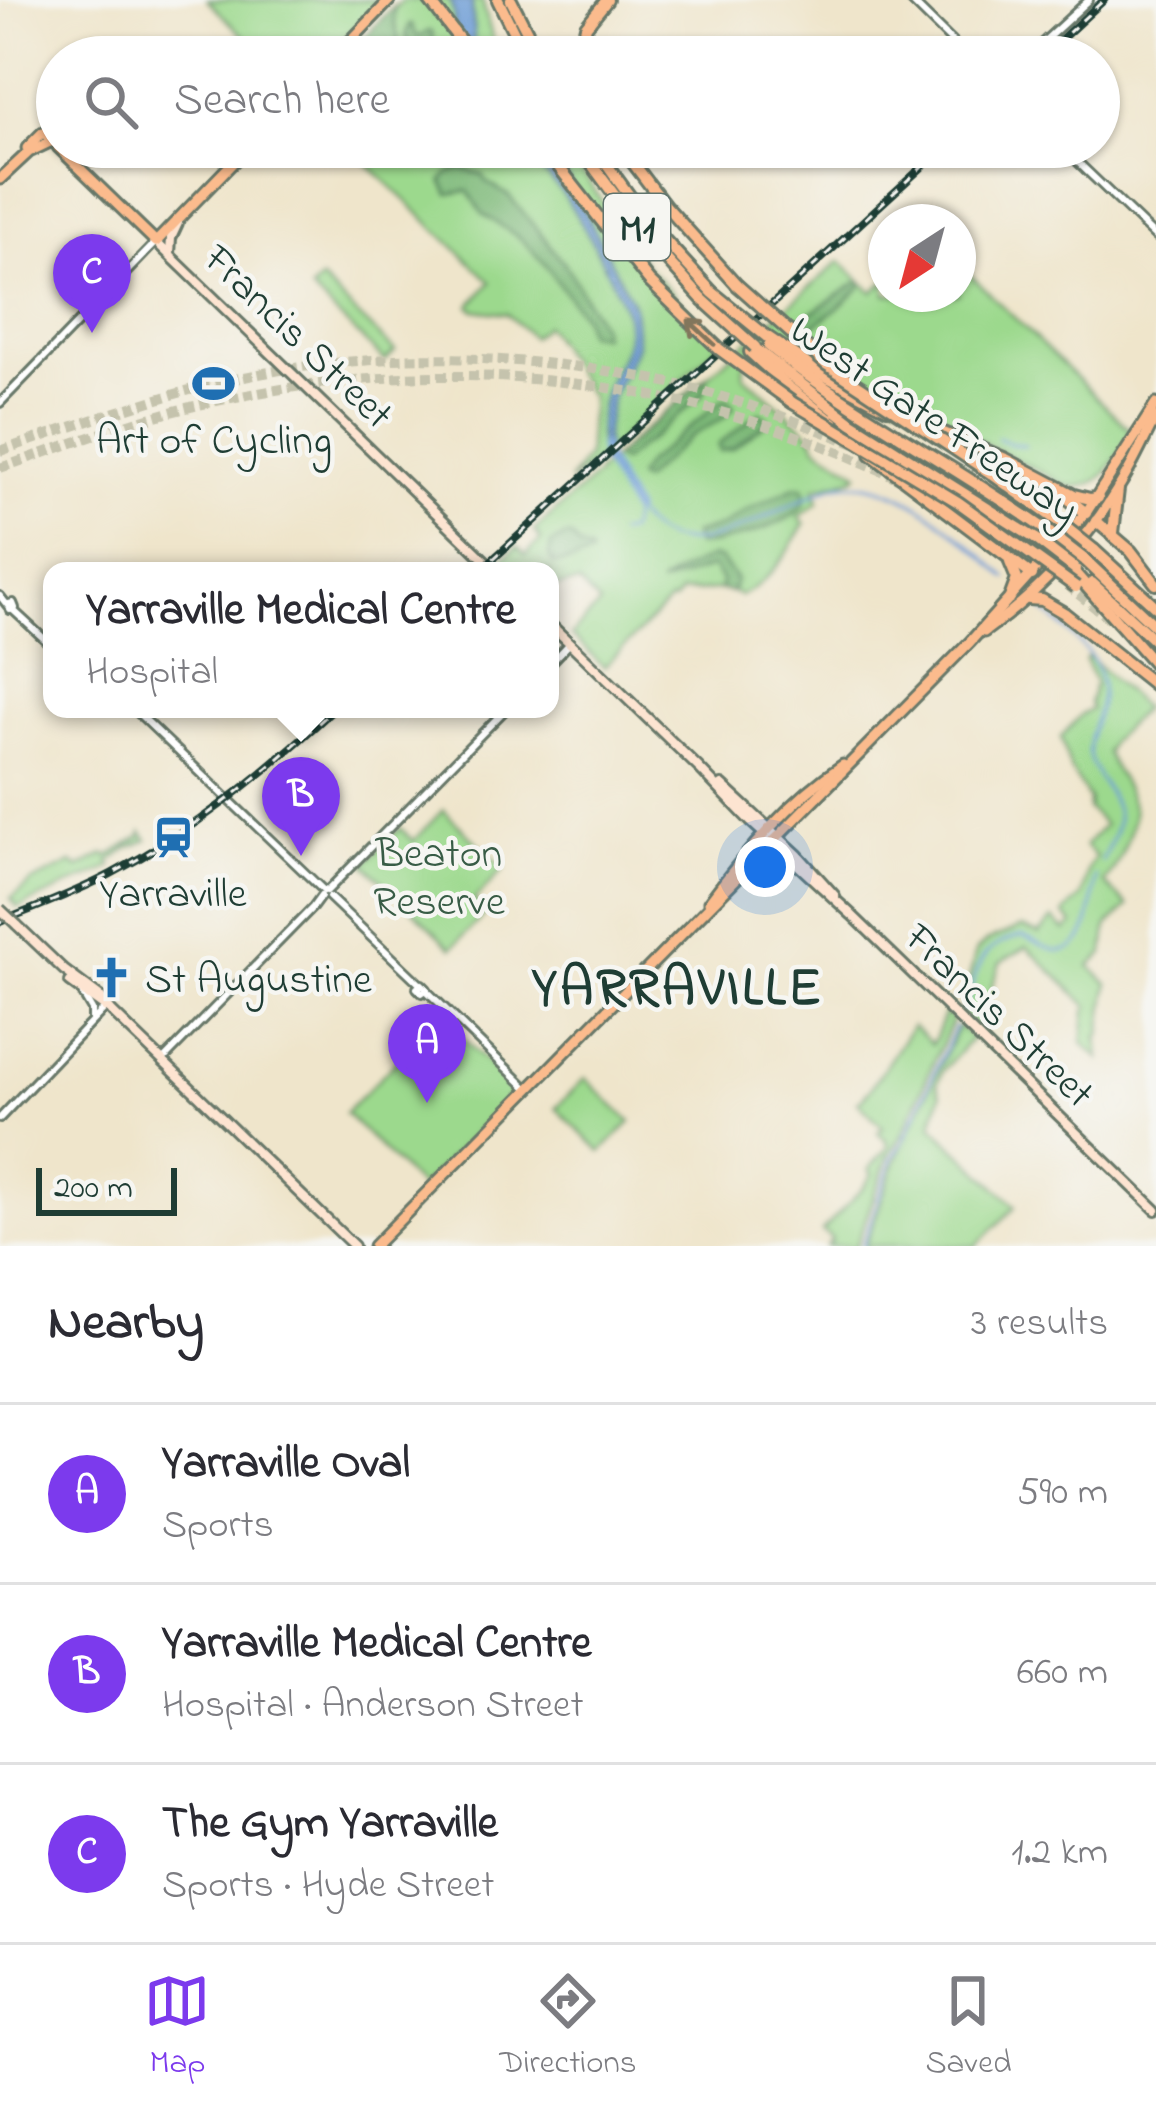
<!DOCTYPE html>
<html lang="en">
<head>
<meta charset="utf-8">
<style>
	body { margin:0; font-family:"Indie Flower",sans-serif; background:#f2f2f3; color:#2b2b33 }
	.compass { position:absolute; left:868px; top:204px; width:108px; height:108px; border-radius:50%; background:#fff; box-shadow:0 3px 9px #0004; rotate:216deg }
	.scale { position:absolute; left:36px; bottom:30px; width:141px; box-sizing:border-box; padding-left:12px; border:6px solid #1f3d34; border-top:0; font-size:33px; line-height:42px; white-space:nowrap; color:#1f3d34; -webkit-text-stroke:9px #f6f6f2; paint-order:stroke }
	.you { position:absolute; left:765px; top:867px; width:42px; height:42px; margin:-30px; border:9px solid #fff; border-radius:50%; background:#1a73e8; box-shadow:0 0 0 18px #1a73e833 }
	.badge { display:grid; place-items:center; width:78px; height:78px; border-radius:50%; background:#7c3aed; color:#fff; font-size:39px; font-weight:700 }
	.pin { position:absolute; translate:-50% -99px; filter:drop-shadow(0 3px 6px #0008) }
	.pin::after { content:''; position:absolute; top:63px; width:42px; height:36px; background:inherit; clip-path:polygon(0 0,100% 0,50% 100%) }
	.popup { position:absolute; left:43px; top:562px; width:516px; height:156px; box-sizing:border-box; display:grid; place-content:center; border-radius:24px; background:#fff; filter:drop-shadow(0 3px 9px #0005); font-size:39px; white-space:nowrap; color:#7c7c81 }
	.popup b { font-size:45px; color:#2b2b33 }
	.popup::after { content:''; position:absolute; left:50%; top:100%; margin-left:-24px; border:24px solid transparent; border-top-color:#fff }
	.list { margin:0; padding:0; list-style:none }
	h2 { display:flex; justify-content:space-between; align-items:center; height:156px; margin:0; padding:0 48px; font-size:51px }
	h2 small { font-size:39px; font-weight:400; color:#7c7c81 }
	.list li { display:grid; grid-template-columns:78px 1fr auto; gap:36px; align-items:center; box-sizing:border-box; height:180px; padding:0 48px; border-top:3px solid #e1e1e2 }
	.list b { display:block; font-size:45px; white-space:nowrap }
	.list p { margin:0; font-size:39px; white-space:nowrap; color:#7c7c81 }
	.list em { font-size:39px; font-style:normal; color:#7c7c81 }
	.icon { flex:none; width:66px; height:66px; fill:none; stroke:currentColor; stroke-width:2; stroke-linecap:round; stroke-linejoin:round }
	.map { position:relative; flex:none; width:1156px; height:1246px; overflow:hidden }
	.search { position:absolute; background:#fff; box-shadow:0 3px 9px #0004; left:36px; right:36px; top:36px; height:132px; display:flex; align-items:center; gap:30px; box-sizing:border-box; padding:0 42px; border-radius:66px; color:#7c7c81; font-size:45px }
	.sheet { height:696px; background:#fff }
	nav { display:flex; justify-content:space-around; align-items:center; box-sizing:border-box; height:168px; border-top:3px solid #e1e1e2; background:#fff; font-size:33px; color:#7c7c81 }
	nav a { display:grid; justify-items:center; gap:6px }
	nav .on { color:#7c3aed }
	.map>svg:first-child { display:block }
	.green { fill:#9cd98d; stroke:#5e8b60; stroke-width:3 }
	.forest { fill:#7db978; stroke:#4e7b56; stroke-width:3 }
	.water { fill:#6d9cd6; stroke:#466c85; stroke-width:3 }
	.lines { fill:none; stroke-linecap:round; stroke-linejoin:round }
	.stream { stroke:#6d9cd6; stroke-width:3 }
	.river { stroke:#6d9cd6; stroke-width:9 }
	.motorway-tunnel { stroke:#c5c3ad; stroke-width:10; stroke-dasharray:10 5; stroke-linecap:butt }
	.tertiary-casing { stroke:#687869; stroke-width:12 }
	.secondary-casing { stroke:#687869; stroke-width:14 }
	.primary-casing { stroke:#687869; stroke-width:15 }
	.motorway-casing { stroke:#687869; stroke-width:16 }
	.tertiary { stroke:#fff; stroke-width:6 }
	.secondary { stroke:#fde4d1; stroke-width:8 }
	.primary { stroke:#fbbb8d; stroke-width:9 }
	.motorway { stroke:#fbbb8d; stroke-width:10 }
	.rail-casing { stroke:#1f3d34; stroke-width:8 }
	.rail { stroke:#f6f6f2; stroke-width:3; stroke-dasharray:9; stroke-linecap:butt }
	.secondary-bridge-casing { stroke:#687869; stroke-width:14; stroke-linecap:butt }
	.motorway-bridge-casing { stroke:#687869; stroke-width:16; stroke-linecap:butt }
	.secondary-bridge { stroke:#fde4d1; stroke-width:8 }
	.motorway-bridge { stroke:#fbbb8d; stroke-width:10 }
	.oneway { stroke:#82765c }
	.labels { text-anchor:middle; stroke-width:9; stroke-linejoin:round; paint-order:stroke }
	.shield { fill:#f6f6f2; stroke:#60746d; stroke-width:3 }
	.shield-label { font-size:39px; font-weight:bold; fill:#1f3d34 }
	.street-label { font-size:42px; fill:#1f3d34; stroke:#f6f6f2 }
	.poi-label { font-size:42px; fill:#1f3d34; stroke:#f6f6f2 }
	.park-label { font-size:42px; fill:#385c46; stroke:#f6f6f2 }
	.district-label { font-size:54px; font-weight:bold; letter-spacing:3px; fill:#1f3d34; stroke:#f6f6f2 }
</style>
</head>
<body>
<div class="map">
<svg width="1156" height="1246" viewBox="0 0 1156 1246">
	<rect width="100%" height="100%" fill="#f6f6f2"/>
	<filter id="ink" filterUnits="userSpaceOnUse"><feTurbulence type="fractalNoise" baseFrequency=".00833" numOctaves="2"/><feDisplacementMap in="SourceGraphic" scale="24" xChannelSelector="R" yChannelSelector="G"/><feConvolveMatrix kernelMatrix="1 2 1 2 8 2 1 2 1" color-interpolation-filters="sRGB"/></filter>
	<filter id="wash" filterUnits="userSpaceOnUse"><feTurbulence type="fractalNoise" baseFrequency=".004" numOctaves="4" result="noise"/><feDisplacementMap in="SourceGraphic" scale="48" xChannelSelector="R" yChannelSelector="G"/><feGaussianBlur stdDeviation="2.7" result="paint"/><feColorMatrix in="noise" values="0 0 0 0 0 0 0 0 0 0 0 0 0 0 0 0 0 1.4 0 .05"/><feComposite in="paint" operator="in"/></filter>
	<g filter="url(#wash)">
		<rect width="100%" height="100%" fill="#efe5cb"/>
		<!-- green -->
		<g class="green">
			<polygon points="207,0 381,0 325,57 265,57"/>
			<polygon points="403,0 482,0 493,40 501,57 346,57"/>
			<polygon points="350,147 560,147 581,171 647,267 720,343 608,451 569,482 587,455 591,398 545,325 532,337 507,314 475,310 470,306 491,282"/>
			<path d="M 840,261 L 873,292 L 886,281 L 886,294 L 958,294 L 958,263 L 1132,432 C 1115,459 1105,491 1068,486 L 900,400 L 897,402 L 856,382 L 775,328 C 761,342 740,353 744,375 L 810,433 L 817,446 L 859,473 L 854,478 L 815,488 L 819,502 L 799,517 L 805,524 C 787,552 771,582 740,596 L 727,589 L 681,593 L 673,602 L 670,601 L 604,667 L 571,635 L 600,605 L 579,583 L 550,588 L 550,571 L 505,571 L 497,563 L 517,547 L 526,555 L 541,540 L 534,531 L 598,474 L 597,472 Z"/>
			<polygon points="321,280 395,351 385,361 311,290"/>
			<path d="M 1088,656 L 1143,708 L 1111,741 L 1106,753 C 1114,770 1130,791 1133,808 C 1136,826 1116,870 1104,883 L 1128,906 L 1107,927 L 1104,954 L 1090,966 L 1108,984 L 1101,1035 L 1098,1036 L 1100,1059 L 1083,1043 L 1086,1011 L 1089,1007 L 1027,947 L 1000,963 L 978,1028 L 961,1011 L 976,951 L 987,941 L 1022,927 L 1039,934 L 1053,919 L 1066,931 L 1073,924 L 1064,914 L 1082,896 L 1089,867 L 1096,857 L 1085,846 L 1104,825 L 1088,809 L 1089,799 L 1070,769 L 1061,737 L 1081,715 L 1091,709 L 1089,703 L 1095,683 L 1085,660 Z"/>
			<polygon points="443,810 504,869 474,900 486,913 452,948 365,864 400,828 413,841"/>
			<polygon points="142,832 148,840 130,847 110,862 112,867 18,908 11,899 30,883 72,863 79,868 105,854 108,857 141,836"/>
			<polygon points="945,1013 953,1018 901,1137 889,1155 856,1246 827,1246 832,1239 822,1231 862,1189 872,1174 869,1169 888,1147 887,1141 878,1132 883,1127 858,1102 870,1089 912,1026 932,1044"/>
			<polygon points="959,1025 972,1038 943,1070 937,1084 941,1095 932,1125 1016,1206 976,1246 865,1246 897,1157"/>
			<polygon points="460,1036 516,1091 421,1188 345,1113 409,1048 448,1047"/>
			<polygon points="585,1078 631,1122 601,1152 556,1108"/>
		</g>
		<!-- forest -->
		<g class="forest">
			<polygon points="394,6 394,21 399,39 395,46 379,48 377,52 379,57 346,57"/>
			<polygon points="409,25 412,25 416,35 420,36 429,31 432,33 436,57 410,57 406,34"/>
			<path d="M 464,169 L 483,175 L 485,181 L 509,196 L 547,241 L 571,273 L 601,326 L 602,335 L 587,333 L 583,317 L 544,263 L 521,239 L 483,214 L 468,191 L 449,194 L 442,181 C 448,172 453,170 464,169 Z"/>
			<polygon points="858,282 861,282 862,286 837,309 803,333 798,327 808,315"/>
			<path d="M 708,376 L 704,393 L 649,441 C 638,446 631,456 621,462 L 614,457 Z"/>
			<polygon points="724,399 729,400 734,407 725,417 690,437 642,481 638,479 637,476 646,463"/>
			<polygon points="760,412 767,418 766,423 732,449 720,451 718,446 720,443"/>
			<path d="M 795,487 L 803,487 C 805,493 808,497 803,505 C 794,523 715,548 696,545 L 693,534 L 724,525 L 745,511 Z"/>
			<polygon points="567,536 573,538 579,547 590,552 590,556 572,562 553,564 549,556 551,545"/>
			<polygon points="712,557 720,559 736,580 732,592 720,590 721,581 712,567 659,585 680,571"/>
		</g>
		<!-- water -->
		<g class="water">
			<polygon points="450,0 472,0 474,37 471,57 453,57 454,15"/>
			<path d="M 505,147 L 535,147 L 563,170 L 634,306 L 637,345 L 612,396 L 605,435 L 607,455 L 601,461 C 597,436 598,405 609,382 C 622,352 634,342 624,307 C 610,273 576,207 552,181 C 539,167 521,157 505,147 Z"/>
		</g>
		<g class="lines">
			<!-- stream -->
			<g class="stream">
				<polyline points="998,438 1011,444 1025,445"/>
				<path d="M 633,511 C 667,561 716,540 761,519 C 784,508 807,497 830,487 C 893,467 964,540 1007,578"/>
				<polyline points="618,534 629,531 633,513"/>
				<path d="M 1041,608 C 1074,637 1115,664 1097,713 C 1092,728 1087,743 1090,758 C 1095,779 1116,797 1117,817 C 1118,831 1107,848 1102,861"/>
				<path d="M 962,1013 C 980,973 973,947 1022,936 C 1034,940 1046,950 1059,951 C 1092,952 1092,900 1096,877"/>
				<polyline points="862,1246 893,1157 903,1142 955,1027"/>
			</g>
			<!-- river -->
			<polyline class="river" points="602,446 604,458 633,511"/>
		</g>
	</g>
	<g filter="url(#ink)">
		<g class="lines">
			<!-- motorway-tunnel -->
			<g class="motorway-tunnel">
				<path d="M 0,451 C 84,423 167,392 254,375 C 395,346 589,355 726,398 C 769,411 812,427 855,444"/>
				<path d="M 0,468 C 66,446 132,420 199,405 C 438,350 678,372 899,479"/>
				<polyline points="937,499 983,526"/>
				<polyline points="1067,585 1118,626"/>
			</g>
			<defs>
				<g id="tertiary">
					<polyline points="910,0 968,57"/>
					<polyline points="1027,57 1089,0"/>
					<polyline points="1062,147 1156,237"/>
					<polyline points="0,403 156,242"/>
					<polyline points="0,596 8,606"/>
					<polygon points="13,603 15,608 10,610 9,604"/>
					<polyline points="13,610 52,646"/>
					<polyline points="550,664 570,643"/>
					<polyline points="134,709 324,891"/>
					<polyline points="327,891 506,709"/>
					<polyline points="329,897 420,984"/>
					<polygon points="422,984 427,989 422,993 417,988"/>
					<polyline points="426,990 528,1089"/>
					<polyline points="82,993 92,1010 92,1019"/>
					<polyline points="163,1060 313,907 321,896"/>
					<polyline points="0,1118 105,1008"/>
				</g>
				<g id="secondary">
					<polyline points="156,242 496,571"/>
					<polyline points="170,254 171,238 178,223"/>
					<polyline points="550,624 699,768 750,821 852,915 1156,1210"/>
					<polyline points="722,785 798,855 835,896"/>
					<polyline points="17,925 64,970 100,997 112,1012 354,1246"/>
					<polyline points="70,982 106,1008"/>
				</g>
				<g id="primary">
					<polyline points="335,57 390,0"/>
					<polyline points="58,147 156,242 248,147"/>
					<polyline points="27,148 43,132 53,142"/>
					<polyline points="0,179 29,152 52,141"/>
					<path d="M 984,632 C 1039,593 1085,543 1120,485 C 1134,463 1144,439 1156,417"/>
					<path d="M 709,902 C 746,852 790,800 843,765"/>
					<polyline points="374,1246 970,642 1086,513 1156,404"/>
				</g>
				<g id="motorway">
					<polyline points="429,0 473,57"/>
					<polyline points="498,0 526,57"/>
					<polyline points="511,0 540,57"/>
					<polyline points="579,57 586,26 607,0"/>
					<polyline points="579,147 640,230 703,300"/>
					<polyline points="594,147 649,223 712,292"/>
					<polyline points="621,147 665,205 737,285"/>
					<polyline points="766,336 822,374 887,408"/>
					<path d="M 769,346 C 857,417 959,467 1050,533"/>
					<polyline points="757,350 852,423 1036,539"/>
					<polyline points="750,352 787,386 834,423"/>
					<polyline points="920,423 1006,459 1074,495 1090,499 1098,498"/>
					<polyline points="871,454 1032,575"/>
					<polyline points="986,470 1059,522"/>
					<polyline points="1065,496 1086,513"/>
					<polyline points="1096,521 1131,551 1156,584"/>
					<polyline points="1113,533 1118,489"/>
					<polyline points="1094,550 1156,607"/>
					<polyline points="1085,560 1156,627"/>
					<polyline points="1010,562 1017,579 1010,598"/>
					<polyline points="1073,571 1156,665"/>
					<polyline points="1092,583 1156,642"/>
					<polyline points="1029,599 1042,600 1064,613 1156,686"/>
				</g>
			</defs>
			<!-- tertiary casing -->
			<use href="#tertiary" class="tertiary-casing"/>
			<!-- secondary casing -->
			<use href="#secondary" class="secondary-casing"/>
			<!-- primary casing -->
			<use href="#primary" class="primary-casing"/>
			<!-- motorway casing -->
			<use href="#motorway" class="motorway-casing"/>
			<!-- tertiary -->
			<use href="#tertiary" class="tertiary"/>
			<!-- secondary -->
			<use href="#secondary" class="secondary"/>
			<!-- primary -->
			<use href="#primary" class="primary"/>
			<!-- motorway -->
			<use href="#motorway" class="motorway"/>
			<defs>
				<g id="rail">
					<polyline points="1042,57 1104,0"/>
					<polyline points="480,571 944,147"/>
					<path d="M 0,922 C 37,907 75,893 111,874 C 195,830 265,773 334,709"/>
				</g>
			</defs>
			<!-- rail casing -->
			<use href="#rail" class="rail-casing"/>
			<!-- rail -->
			<use href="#rail" class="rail"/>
			<defs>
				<polyline id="secondary-bridge" points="0,909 17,925"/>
				<g id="motorway-bridge">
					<polyline points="543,147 649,281 719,349 793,403 958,502 1076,587"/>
					<polyline points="737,285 826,364 986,470"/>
					<polyline points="712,292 766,336"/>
					<polyline points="703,300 755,347"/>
					<polyline points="1059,522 1094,550"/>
					<polyline points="1050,533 1085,560"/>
					<polyline points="1036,539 1075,569"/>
				</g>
			</defs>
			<!-- secondary-bridge casing -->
			<use href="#secondary-bridge" class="secondary-bridge-casing"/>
			<!-- motorway-bridge casing -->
			<use href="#motorway-bridge" class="motorway-bridge-casing"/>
			<!-- secondary-bridge -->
			<use href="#secondary-bridge" class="secondary-bridge"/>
			<!-- motorway-bridge -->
			<use href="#motorway-bridge" class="motorway-bridge"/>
		</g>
		<!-- one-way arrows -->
		<defs><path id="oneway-shaft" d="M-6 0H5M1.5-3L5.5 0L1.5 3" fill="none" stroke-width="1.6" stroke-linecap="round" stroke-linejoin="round" transform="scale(3)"/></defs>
		<use class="oneway" href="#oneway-shaft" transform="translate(701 332) rotate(-137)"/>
	</g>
	<!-- icons -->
	<defs>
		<symbol id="stadium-bare" viewBox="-9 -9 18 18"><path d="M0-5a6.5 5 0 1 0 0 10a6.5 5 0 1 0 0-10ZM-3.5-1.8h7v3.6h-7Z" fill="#1f6fb2" stroke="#f6f6f2" stroke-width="2.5" paint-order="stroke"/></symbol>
		<symbol id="station-bare" viewBox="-9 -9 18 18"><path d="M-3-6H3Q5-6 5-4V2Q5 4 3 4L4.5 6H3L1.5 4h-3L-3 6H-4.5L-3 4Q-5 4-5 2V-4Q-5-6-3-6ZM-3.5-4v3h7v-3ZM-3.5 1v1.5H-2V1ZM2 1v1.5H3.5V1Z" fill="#1f6fb2" stroke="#f6f6f2" stroke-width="2.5" paint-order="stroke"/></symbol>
		<symbol id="church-bare" viewBox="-9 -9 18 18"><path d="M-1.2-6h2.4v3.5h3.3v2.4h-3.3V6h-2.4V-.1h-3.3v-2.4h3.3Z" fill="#1f6fb2" stroke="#f6f6f2" stroke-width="2.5" paint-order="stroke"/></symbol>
	</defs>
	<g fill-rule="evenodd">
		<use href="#stadium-bare" x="184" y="354" width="59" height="59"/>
		<use href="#station-bare" x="144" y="808" width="59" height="59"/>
		<use href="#church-bare" x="82" y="948" width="59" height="59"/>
	</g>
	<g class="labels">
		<!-- shield labels -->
		<rect class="shield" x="604" y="194" width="66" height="66" rx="9"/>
		<g class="shield-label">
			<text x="637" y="241">M1</text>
		</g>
		<!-- street labels -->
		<g class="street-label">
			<text transform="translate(300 335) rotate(44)" y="15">Francis Street</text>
			<text transform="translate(936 418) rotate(34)" y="15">West Gate Freeway</text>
			<text transform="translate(1001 1014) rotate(44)" y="15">Francis Street</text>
		</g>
		<!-- poi labels -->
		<g class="poi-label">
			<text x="214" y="453">Art of Cycling</text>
			<text x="173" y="906">Yarraville</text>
			<text x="145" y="992" text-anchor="start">St Augustine</text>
		</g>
		<!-- park labels -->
		<g class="park-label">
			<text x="439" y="866">Beaton<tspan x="439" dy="48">Reserve</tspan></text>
		</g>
		<!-- district labels -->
		<g class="district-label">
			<text x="678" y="1004">YARRAVILLE</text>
		</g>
	</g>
</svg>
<svg class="compass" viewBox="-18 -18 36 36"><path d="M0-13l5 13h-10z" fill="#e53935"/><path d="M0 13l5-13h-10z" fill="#7c7c81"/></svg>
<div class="scale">200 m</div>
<div class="you"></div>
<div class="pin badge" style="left:427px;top:1103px">A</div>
<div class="pin badge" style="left:301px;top:856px">B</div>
<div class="popup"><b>Yarraville Medical Centre</b>Hospital</div>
<div class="pin badge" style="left:92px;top:333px">C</div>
<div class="search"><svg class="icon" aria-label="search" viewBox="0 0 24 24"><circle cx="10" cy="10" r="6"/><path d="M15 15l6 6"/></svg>Search here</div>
</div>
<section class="sheet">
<h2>Nearby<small>3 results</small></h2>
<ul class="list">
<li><span class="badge">A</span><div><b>Yarraville Oval</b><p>Sports</p></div><em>590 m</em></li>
<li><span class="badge">B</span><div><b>Yarraville Medical Centre</b><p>Hospital · Anderson Street</p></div><em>660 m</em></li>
<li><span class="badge">C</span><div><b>The Gym Yarraville</b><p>Sports · Hyde Street</p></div><em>1.2 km</em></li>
</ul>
</section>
<nav>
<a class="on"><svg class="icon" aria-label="map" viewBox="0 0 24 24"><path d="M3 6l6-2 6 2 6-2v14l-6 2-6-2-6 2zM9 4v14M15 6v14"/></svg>Map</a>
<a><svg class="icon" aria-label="directions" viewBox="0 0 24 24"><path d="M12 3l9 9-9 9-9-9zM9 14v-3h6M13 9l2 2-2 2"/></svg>Directions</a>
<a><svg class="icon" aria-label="saved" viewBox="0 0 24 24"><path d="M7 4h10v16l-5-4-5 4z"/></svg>Saved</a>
</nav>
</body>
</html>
